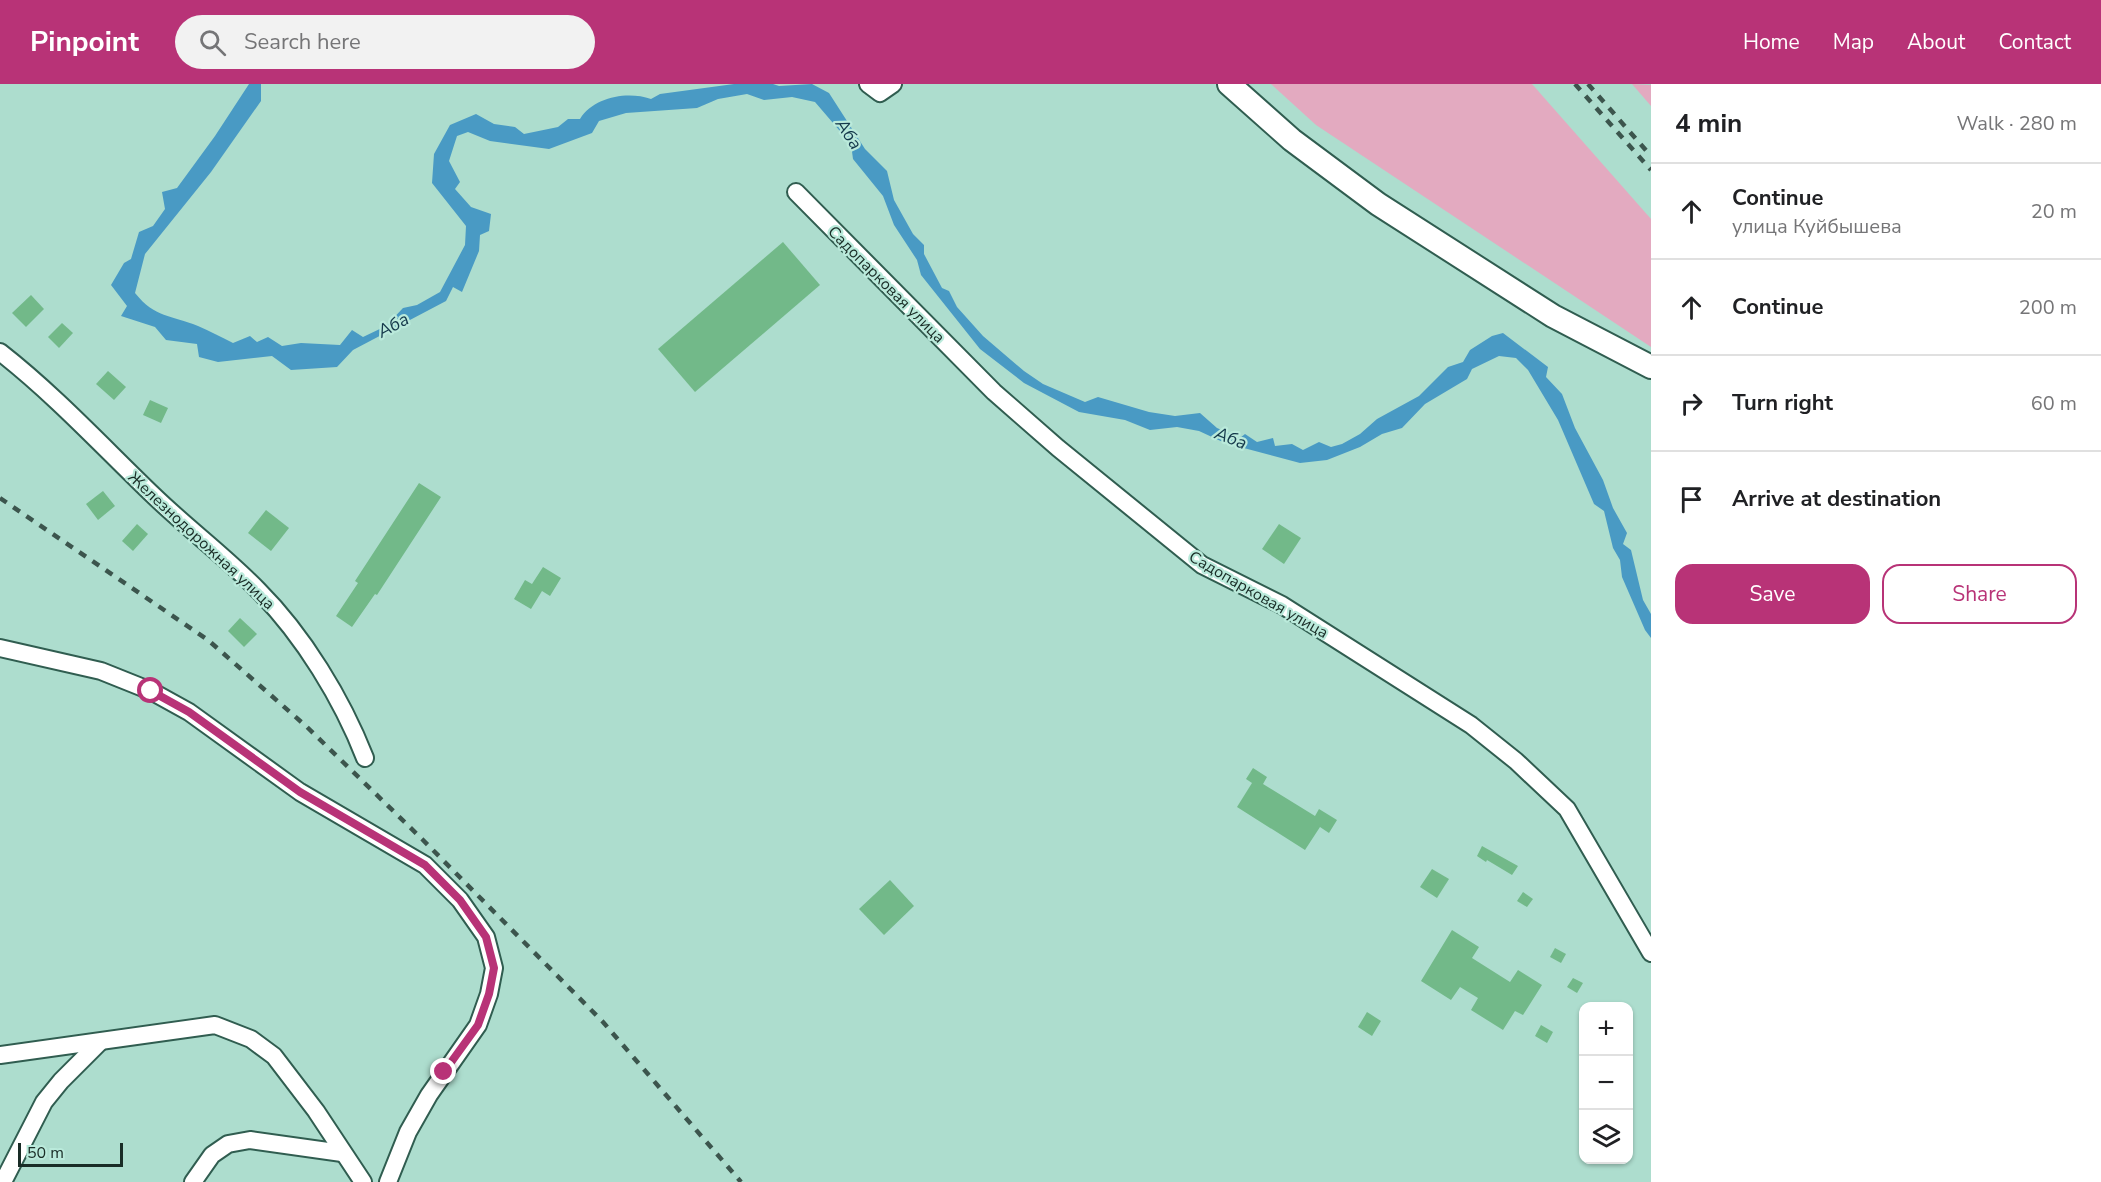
<!DOCTYPE html>
<html lang="en">
<head>
<meta charset="utf-8">
<style>
	body { margin:0; font-family:"Nunito Sans",sans-serif; background:#f2f2f2; color:#202124 }
	.controls { position:absolute; right:18px; bottom:18px; display:grid; overflow:hidden; border-radius:12px; box-shadow:0 2px 4px #0004 }
	.controls button { width:54px; height:54px; display:grid; place-items:center; padding:0; border:0; border-bottom:2px solid #e0e0e0; background:#fff; color:#202124; font:30px sans-serif }
	.scale { position:absolute; left:18px; bottom:15px; width:105px; box-sizing:border-box; padding-left:6px; border:3px solid #192c26; border-top:0; font-size:16px; line-height:21px; white-space:nowrap; color:#192c26; -webkit-text-stroke:4px #baeadb; paint-order:stroke }
	.stop { position:absolute; width:18px; height:18px; margin:-14px; border:4px solid #b83377; border-radius:50%; background:#fff }
	.stop.end { background:#b83377; border-color:#fff; box-shadow:0 2px 6px #0008 }
	.list { margin:0; padding:0; list-style:none }
	h2 { display:flex; justify-content:space-between; align-items:center; height:78px; margin:0; padding:0 24px; font-size:26px }
	h2 small { font-size:20px; font-weight:400; color:#757577 }
	.list li { display:grid; grid-template-columns:39px 1fr auto; gap:18px; align-items:center; box-sizing:border-box; height:96px; padding:0 24px; border-top:2px solid #e0e0e0 }
	.list b { display:block; font-size:22px; white-space:nowrap }
	.list p { margin:0; font-size:20px; white-space:nowrap; color:#757577 }
	.list em { font-size:20px; font-style:normal; color:#757577 }
	.actions { display:flex; gap:12px; padding:18px 24px }
	.actions a { flex:1; padding:14px 0; border:2px solid #b83377; border-radius:18px; text-align:center; font-size:21px; color:#b83377 }
	.actions .main { background:#b83377; color:#fff }
	.icon { flex:none; width:33px; height:33px; fill:none; stroke:currentColor; stroke-width:2; stroke-linecap:round; stroke-linejoin:round }
	.map { position:relative; flex:none; width:1651px; height:1098px; overflow:hidden }
	header { display:flex; align-items:center; gap:36px; box-sizing:border-box; height:84px; padding:0 30px; background:#b83377; color:#fff }
	header strong { font-size:28px }
	nav { display:flex; gap:33px; margin-inline-start:auto; font-size:21px }
	.search { width:420px; height:54px; background:#f2f2f2; display:flex; align-items:center; gap:15px; box-sizing:border-box; padding:0 21px; border-radius:33px; color:#757577; font-size:22px }
	main { display:flex }
	aside { flex:1; background:#fff }
	.map>svg:first-child { display:block }
	.green { fill:#e3aac0 }
	.water { fill:#499ac4 }
	.building { fill:#72b989 }
	.lines { fill:none; stroke-linecap:round; stroke-linejoin:round }
	.minor-casing { stroke:#305d50; stroke-width:20 }
	.secondary-casing { stroke:#305d50; stroke-width:26 }
	.minor { stroke:#fff; stroke-width:16 }
	.secondary { stroke:#fff; stroke-width:22 }
	.rail { stroke:#3c554d; stroke-width:4.5; stroke-dasharray:8 8; stroke-linecap:butt }
	.route { stroke:#b83377; stroke-width:8 }
	.labels { text-anchor:middle; stroke-width:4.5; stroke-linejoin:round; paint-order:stroke }
	.street-label { font-size:16px; fill:#192c26; stroke:#baeadb }
	.water-label { font-size:18px; font-style:italic; fill:#15394b; stroke:#baeadb }
</style>
</head>
<body>
<header>
<strong>Pinpoint</strong>
<div class="search"><svg class="icon" aria-label="search" viewBox="0 0 24 24"><circle cx="10" cy="10" r="6"/><path d="M15 15l6 6"/></svg>Search here</div>
<nav><a>Home</a><a>Map</a><a>About</a><a>Contact</a></nav>
</header>
<main>
<div class="map">
<svg width="1651" height="1098" viewBox="0 0 1651 1098">
	<rect width="100%" height="100%" fill="#adddce"/>
	<!-- green -->
	<g class="green">
		<polygon points="1271,0 1532,0 1651,135 1651,263 1316,41"/>
		<polygon points="1632,0 1651,1 1651,22"/>
	</g>
	<!-- water -->
	<path class="water" d="M 249,0 L 261,0 L 261,17 L 211,88 L 145,170 L 135,209 C 155,234 171,231 198,242 C 210,247 221,253 233,259 L 250,252 L 257,258 L 268,253 L 282,262 L 301,259 L 340,261 L 352,246 L 363,253 L 386,242 L 403,224 L 417,221 L 440,208 L 465,161 L 466,142 L 432,99 L 434,70 L 450,41 L 476,30 L 494,40 L 515,43 L 524,50 L 558,43 L 568,35 L 580,35 C 594,13 627,7 651,15 L 660,10 L 734,0 L 773,0 L 779,2 L 812,0 L 829,9 L 865,65 L 887,87 L 894,116 L 913,150 L 924,161 L 924,170 L 942,204 L 949,207 L 957,223 L 983,252 L 1024,287 L 1043,300 L 1085,318 L 1098,313 L 1149,328 L 1175,332 L 1200,329 L 1217,344 L 1240,354 L 1245,350 L 1257,358 L 1273,354 L 1275,362 L 1292,360 L 1303,366 L 1319,358 L 1331,363 L 1342,360 L 1360,350 L 1377,335 L 1419,312 L 1448,283 L 1463,278 L 1470,266 L 1492,252 L 1503,249 L 1548,283 L 1546,293 L 1562,310 L 1575,344 L 1603,396 L 1613,424 L 1627,449 L 1623,460 L 1631,466 L 1643,516 L 1651,530 L 1651,554 L 1645,546 L 1622,493 L 1620,476 L 1613,464 L 1604,427 L 1594,420 L 1558,336 L 1528,286 L 1516,274 L 1499,272 L 1472,285 L 1467,295 L 1425,320 L 1402,344 L 1382,350 L 1360,363 L 1327,376 L 1300,379 L 1225,359 L 1199,347 L 1177,343 L 1150,346 L 1125,336 L 1079,328 L 1024,299 L 980,265 L 921,191 L 917,176 L 894,141 L 883,112 L 853,75 L 851,60 L 815,18 L 792,13 L 764,16 L 747,10 L 718,15 L 697,24 L 626,29 L 599,37 L 592,49 L 549,65 L 490,57 L 468,48 L 457,52 L 449,77 L 460,98 L 455,105 L 471,123 L 491,130 L 489,147 L 480,151 L 479,167 L 462,208 L 453,203 L 446,217 L 353,266 L 337,283 L 291,286 L 272,272 L 218,278 L 199,273 L 197,260 L 166,256 L 155,243 L 121,232 L 127,222 L 111,201 L 124,179 L 131,175 L 139,148 L 153,142 L 165,125 L 162,108 L 177,104 L 215,52 Z"/>
	<!-- building -->
	<g class="building">
		<polygon points="783,158 820,201 695,308 658,265"/>
		<polygon points="31,211 44,225 26,243 12,229"/>
		<polygon points="62,239 73,249 59,264 48,253"/>
		<polygon points="108,287 126,303 114,316 96,300"/>
		<polygon points="150,316 168,324 161,339 143,331"/>
		<polygon points="419,399 441,413 377,511 375,510 352,543 336,532 358,499 355,497"/>
		<polygon points="103,407 115,422 98,436 86,420"/>
		<polygon points="266,426 289,444 271,467 248,449"/>
		<polygon points="137,440 148,450 133,467 122,457"/>
		<polygon points="1279,440 1301,454 1284,480 1262,465"/>
		<polygon points="543,483 561,494 550,512 542,507 531,525 514,515 525,496 532,500"/>
		<polygon points="240,534 257,550 244,563 228,547"/>
		<polygon points="1253,684 1267,693 1263,700 1315,732 1319,725 1337,736 1329,749 1320,743 1305,766 1237,723 1252,699 1246,695"/>
		<polygon points="1482,762 1518,782 1512,791 1487,776 1486,778 1477,772"/>
		<polygon points="1432,785 1449,795 1437,814 1420,803"/>
		<polygon points="890,796 914,822 884,851 859,825"/>
		<polygon points="1523,808 1533,815 1527,823 1517,817"/>
		<polygon points="1452,846 1479,863 1472,874 1510,898 1518,886 1542,901 1523,931 1515,927 1503,946 1471,926 1478,914 1460,903 1451,916 1421,897"/>
		<polygon points="1555,864 1566,870 1561,879 1550,873"/>
		<polygon points="1573,894 1583,899 1577,909 1567,903"/>
		<polygon points="1367,928 1381,937 1372,952 1358,943"/>
		<polygon points="1541,941 1553,948 1547,959 1535,952"/>
	</g>
	<g class="lines">
		<defs>
			<g id="minor">
				<polyline points="868,0 880,9 893,0"/>
				<polyline points="796,108 994,308 1058,364 1202,481 1282,521 1471,641 1516,677 1567,725 1651,869"/>
				<path d="M 0,268 C 55,311 103,363 153,411 C 187,444 225,472 258,506 C 303,551 342,615 365,674"/>
				<polyline points="0,564 101,587 151,607 189,628 300,708 425,781 460,816 486,853 494,884 489,910 478,941 429,1011 408,1048 388,1098"/>
				<polyline points="0,971 215,941 251,955 274,972 316,1027 363,1098"/>
				<polyline points="3,1098 44,1018 61,997 100,958"/>
				<polyline points="193,1098 212,1071 228,1060 250,1056 342,1069"/>
			</g>
			<polyline id="secondary" points="1229,0 1292,56 1378,120 1553,232 1651,283"/>
		</defs>
		<!-- minor casing -->
		<use href="#minor" class="minor-casing"/>
		<!-- secondary casing -->
		<use href="#secondary" class="secondary-casing"/>
		<!-- minor -->
		<use href="#minor" class="minor"/>
		<!-- secondary -->
		<use href="#secondary" class="secondary"/>
		<!-- rail -->
		<g class="rail">
			<polyline points="1575,0 1651,86"/>
			<polyline points="1588,0 1651,72"/>
			<polyline points="0,414 208,556 307,643 422,755 603,938 741,1098"/>
		</g>
	</g>
	<g class="lines">
		<!-- route -->
		<polyline class="route" points="151,607 189,628 300,708 425,781 460,816 486,853 494,884 489,910 478,941 444,988"/>
	</g>
	<g class="labels">
		<!-- street labels -->
		<g class="street-label">
			<text transform="translate(887 200) rotate(45)" y="6">Садопарковая улица</text>
			<text transform="translate(202 456) rotate(43)" y="6">Железнодорожная улица</text>
			<text transform="translate(1259 510) rotate(30)" y="6">Садопарковая улица</text>
		</g>
		<!-- water labels -->
		<g class="water-label">
			<text transform="translate(849 50) rotate(57)" y="6">Аба</text>
			<text transform="translate(393 241) rotate(-28)" y="6">Аба</text>
			<text transform="translate(1231 354) rotate(21)" y="6">Аба</text>
		</g>
	</g>
</svg>
<div class="controls">
<button>+</button>
<button>−</button>
<button><svg class="icon" aria-label="layers" viewBox="0 0 24 24"><path d="M12 4l9 5-9 5-9-5zM3 14l9 5 9-5"/></svg></button>
</div>
<div class="scale">50 m</div>
<div class="stop" style="left:151px;top:607px"></div>
<div class="stop end" style="left:444px;top:988px"></div>
</div>
<aside>
<h2>4 min<small>Walk · 280 m</small></h2>
<ul class="list">
<li><svg class="icon" aria-label="ahead" viewBox="0 0 24 24"><path d="M12 20V5M6 11l6-6 6 6"/></svg><div><b>Continue</b><p>улица Куйбышева</p></div><em>20 m</em></li>
<li><svg class="icon" aria-label="ahead" viewBox="0 0 24 24"><path d="M12 20V5M6 11l6-6 6 6"/></svg><div><b>Continue</b></div><em>200 m</em></li>
<li><svg class="icon" aria-label="right" viewBox="0 0 24 24"><path d="M7 20v-9h11M14 6l5 5-5 5"/></svg><div><b>Turn right</b></div><em>60 m</em></li>
<li><svg class="icon" aria-label="arrive" viewBox="0 0 24 24"><path d="M6 21V4h12l-3 4 3 4H6"/></svg><div><b>Arrive at destination</b></div></li>
</ul>
<div class="actions"><a class="main">Save</a><a>Share</a></div>
</aside>
</main>
</body>
</html>
